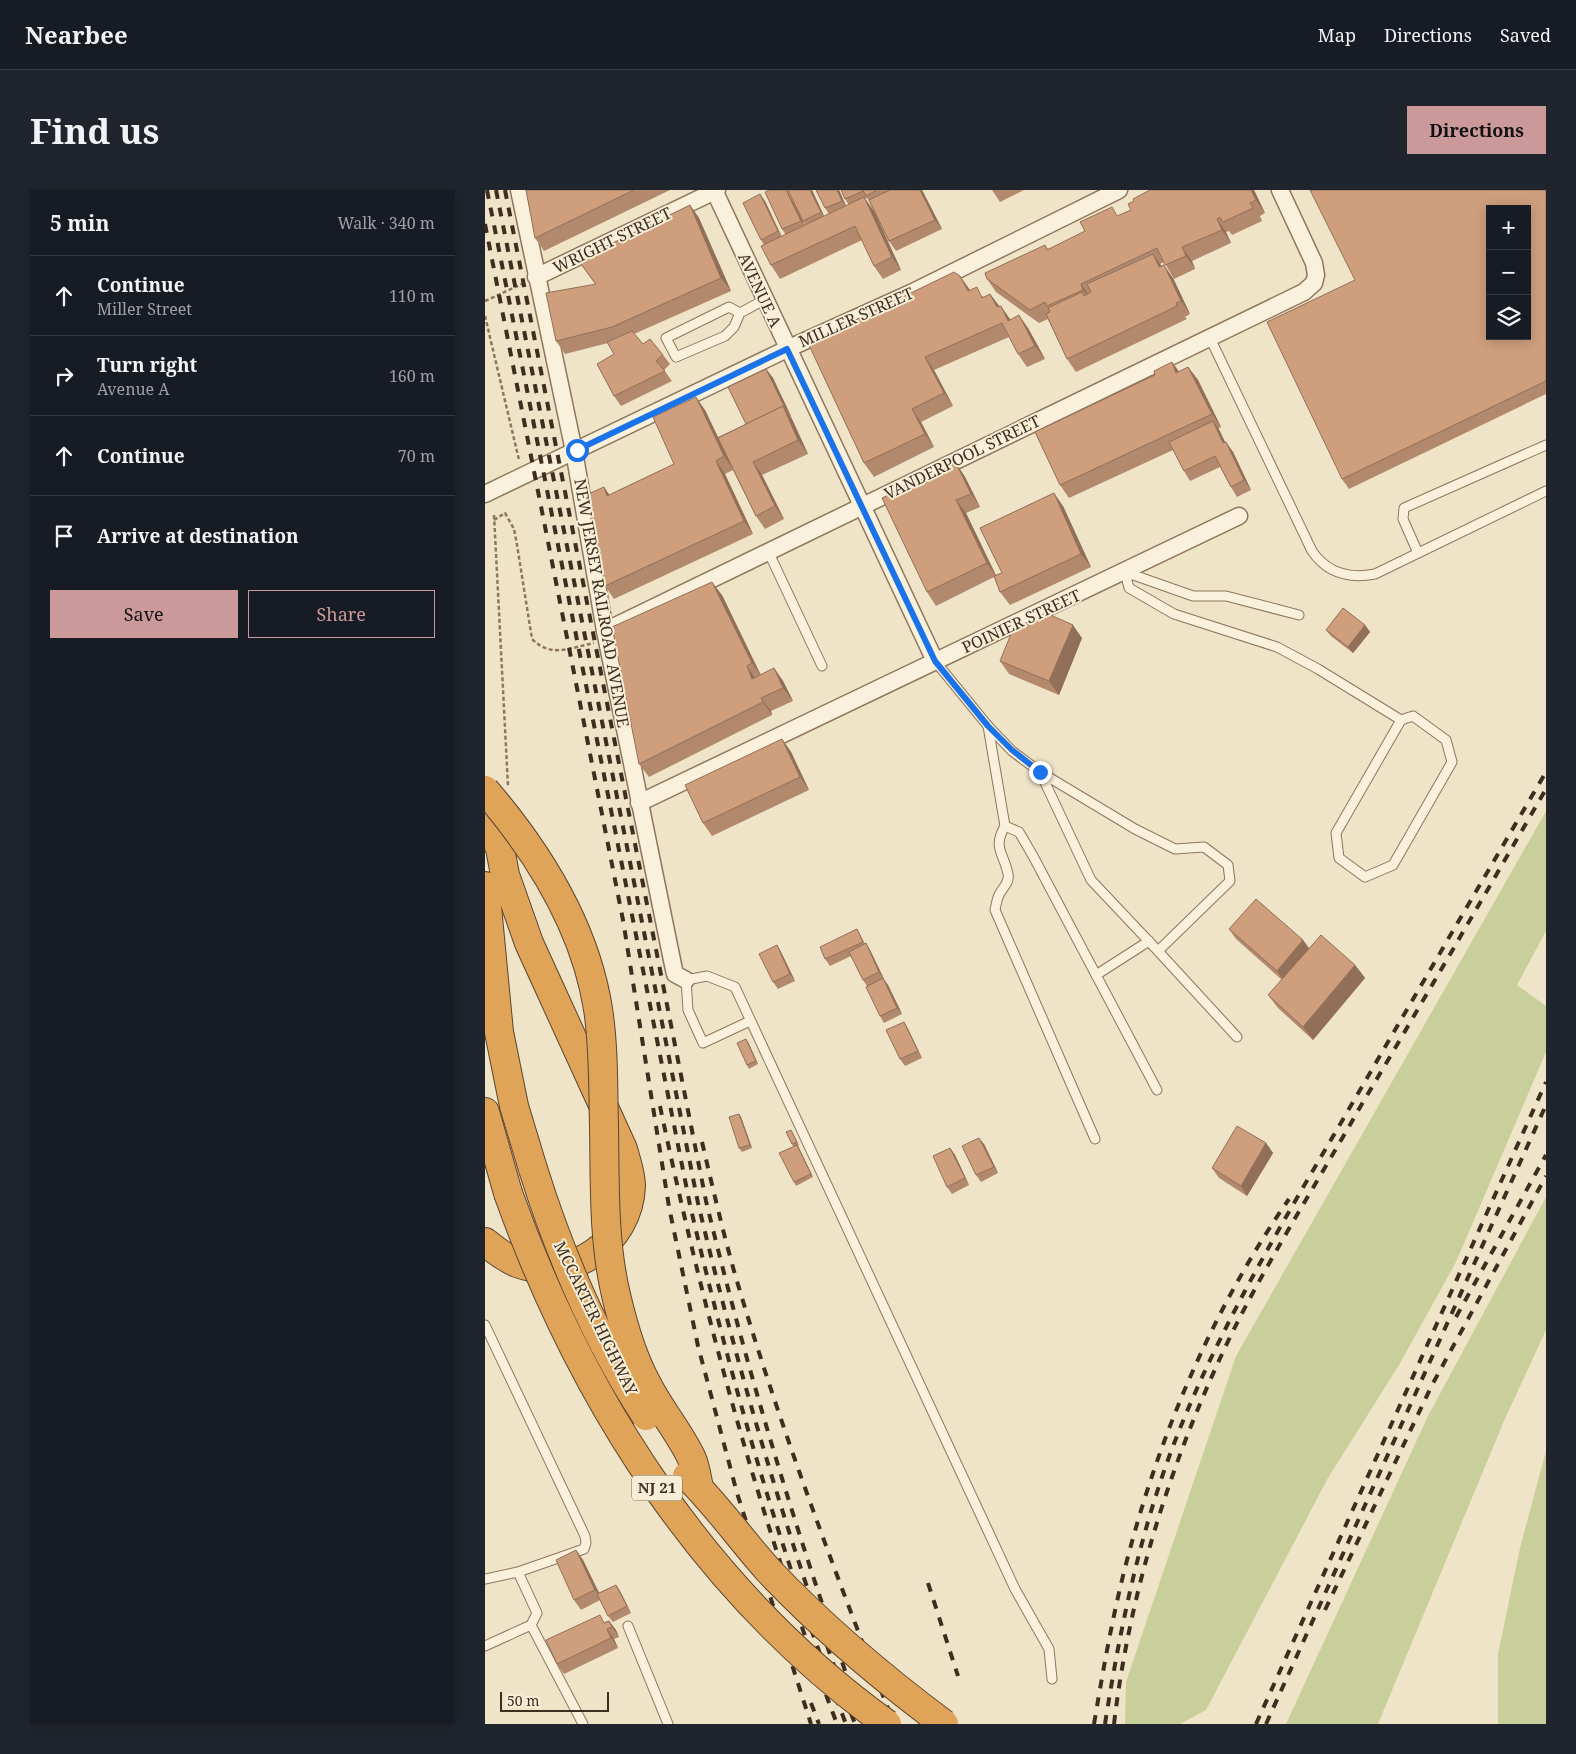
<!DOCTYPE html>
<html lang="en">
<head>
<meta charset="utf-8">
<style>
	body { margin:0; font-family:"Noto Serif",serif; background:#20242c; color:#f1f3f6 }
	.controls { position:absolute; right:15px; top:15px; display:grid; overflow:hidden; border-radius:0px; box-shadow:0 2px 12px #0003 }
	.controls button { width:45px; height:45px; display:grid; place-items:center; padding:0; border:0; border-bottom:1px solid #363941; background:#171b24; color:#f1f3f6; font:25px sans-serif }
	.scale { position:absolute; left:15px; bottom:12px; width:109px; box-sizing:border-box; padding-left:5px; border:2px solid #3d2e20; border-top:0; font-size:14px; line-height:18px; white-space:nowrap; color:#3d2e20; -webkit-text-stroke:4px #f7eed8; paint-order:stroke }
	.stop { position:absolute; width:15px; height:15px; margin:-11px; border:4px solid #1a73e8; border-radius:50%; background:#fff }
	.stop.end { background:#1a73e8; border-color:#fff; box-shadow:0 1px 5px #0008 }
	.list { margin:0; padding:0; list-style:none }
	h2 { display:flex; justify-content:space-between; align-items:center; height:65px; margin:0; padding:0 20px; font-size:21px }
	h2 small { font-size:16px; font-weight:400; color:#9ea1a6 }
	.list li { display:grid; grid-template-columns:32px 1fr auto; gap:15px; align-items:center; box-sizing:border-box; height:80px; padding:0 20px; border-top:1px solid #363941 }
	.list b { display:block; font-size:19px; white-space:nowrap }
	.list p { margin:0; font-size:16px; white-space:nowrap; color:#9ea1a6 }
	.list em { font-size:16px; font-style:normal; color:#9ea1a6 }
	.actions { display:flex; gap:10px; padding:15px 20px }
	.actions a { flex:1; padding:11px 0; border:1px solid #cc999b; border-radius:0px; text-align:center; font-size:18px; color:#cc999b }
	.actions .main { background:#cc999b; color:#111 }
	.icon { flex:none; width:28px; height:28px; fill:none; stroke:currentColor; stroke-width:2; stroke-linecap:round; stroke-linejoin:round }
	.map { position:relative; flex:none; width:1061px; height:1534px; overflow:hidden; border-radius:0px }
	header { display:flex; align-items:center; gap:30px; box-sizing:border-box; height:70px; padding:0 25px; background:#171b24; border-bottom:1px solid #363941 }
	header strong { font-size:24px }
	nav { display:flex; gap:28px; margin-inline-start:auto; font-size:18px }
	.intro { display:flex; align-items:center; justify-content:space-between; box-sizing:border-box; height:120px; padding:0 30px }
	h1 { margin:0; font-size:35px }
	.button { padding:12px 22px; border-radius:0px; background:#cc999b; color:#111; font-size:18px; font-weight:700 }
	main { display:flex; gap:30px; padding:0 30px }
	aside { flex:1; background:#171b24; border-radius:0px; box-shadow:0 2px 12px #0003 }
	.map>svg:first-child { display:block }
	.green { fill:#c9cf9b }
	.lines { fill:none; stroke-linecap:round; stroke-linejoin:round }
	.lane-casing { stroke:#8d765c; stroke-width:11 }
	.street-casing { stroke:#8d765c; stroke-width:19 }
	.highway-casing { stroke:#5b4430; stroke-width:30 }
	.path { stroke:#8d765c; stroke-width:2.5; stroke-dasharray:4 2.5; stroke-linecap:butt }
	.lane { stroke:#faf1dc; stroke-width:9 }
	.street { stroke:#faf1dc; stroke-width:16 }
	.highway { stroke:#e0a458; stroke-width:28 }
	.rail { stroke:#3d2e20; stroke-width:4; stroke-dasharray:9 9; stroke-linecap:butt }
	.highway-bridge-casing { stroke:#5b4430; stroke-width:30; stroke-linecap:butt }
	.highway-bridge { stroke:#e0a458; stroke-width:28 }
	.wall { fill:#b2896c }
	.shaded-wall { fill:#916f58 }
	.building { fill:#cf9f7d; stroke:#916f58; fill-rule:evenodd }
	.route { stroke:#1a73e8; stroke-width:6 }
	.labels { text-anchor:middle; stroke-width:4; stroke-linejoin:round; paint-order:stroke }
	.shield { fill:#f7eed8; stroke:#756857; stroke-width:1 }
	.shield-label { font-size:15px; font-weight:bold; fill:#3d2e20 }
	.street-label { font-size:16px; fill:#3d2e20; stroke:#f7eed8 }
</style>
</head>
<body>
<header>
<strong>Nearbee</strong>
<nav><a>Map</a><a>Directions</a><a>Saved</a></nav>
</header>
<div class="intro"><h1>Find us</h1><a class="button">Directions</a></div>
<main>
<aside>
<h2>5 min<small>Walk · 340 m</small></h2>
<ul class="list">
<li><svg class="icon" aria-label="ahead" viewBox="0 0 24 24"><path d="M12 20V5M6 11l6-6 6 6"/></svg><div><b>Continue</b><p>Miller Street</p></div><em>110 m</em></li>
<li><svg class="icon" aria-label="right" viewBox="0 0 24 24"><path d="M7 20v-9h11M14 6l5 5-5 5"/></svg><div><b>Turn right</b><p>Avenue A</p></div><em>160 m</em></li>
<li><svg class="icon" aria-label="ahead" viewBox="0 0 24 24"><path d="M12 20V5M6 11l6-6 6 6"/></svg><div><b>Continue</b></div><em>70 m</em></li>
<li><svg class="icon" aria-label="arrive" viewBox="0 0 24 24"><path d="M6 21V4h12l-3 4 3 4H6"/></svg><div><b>Arrive at destination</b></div></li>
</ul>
<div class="actions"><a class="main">Save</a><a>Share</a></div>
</aside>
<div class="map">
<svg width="1061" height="1534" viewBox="0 0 1061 1534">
	<rect width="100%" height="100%" fill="#f0e4c8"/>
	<!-- green -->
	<g class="green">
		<polygon points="1061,621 1061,741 1032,795 1061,816 1061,862 971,1072 914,1175 843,1288 721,1520 695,1534 640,1534 641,1492 751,1166"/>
		<polygon points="1061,1007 1061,1140 1019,1231 893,1534 801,1534 943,1226"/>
		<polygon points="1061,1261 1061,1534 1013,1534 1013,1464 1035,1358"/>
	</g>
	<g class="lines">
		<defs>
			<g id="lane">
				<polyline points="255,123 244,117 181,148 191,167 240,146 249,137 255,123 279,110"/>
				<path d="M 725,148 L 827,361 C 842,383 864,389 890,384 L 1061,301"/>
				<polyline points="283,361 337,476"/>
				<polyline points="933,363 918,329 919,318 1061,255"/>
				<polyline points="814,425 741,406 708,406 640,382 644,398 689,424 792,457 833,479 916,530 851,643 854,668 880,687 908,675 967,572 961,550 928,526 916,530"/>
				<polyline points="450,471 503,536 527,561 555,582 650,639 690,659 719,657 743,675 745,691 673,761 606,690 555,582"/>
				<polyline points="503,536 520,636 534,642 548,666 672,900"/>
				<path d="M 520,636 C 507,658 519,663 523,684 C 525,693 517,698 514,705 C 512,709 511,715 510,720 L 610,949"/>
				<polyline points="673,761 752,847"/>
				<polyline points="611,785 664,751"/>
				<polyline points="265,831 218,853 203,820 201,790 222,786 250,797 530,1399 564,1459 567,1489"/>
				<polyline points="0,1135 100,1346 101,1353 99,1359 33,1382 0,1389"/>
				<polyline points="46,1435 98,1534"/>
				<polyline points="143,1436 183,1534"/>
				<polyline points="0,1456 46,1435 52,1423 33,1382"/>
			</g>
			<g id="street">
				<polyline points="34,0 89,261 120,441 188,775 190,784 201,790"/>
				<polyline points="229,0 450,471"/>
				<polyline points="51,87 232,0"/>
				<polyline points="0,304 302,159 426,103 634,0"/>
				<polyline points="120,441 819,102 829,93 831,85 829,73 795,0"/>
				<polyline points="154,613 754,326"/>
			</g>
			<g id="highway">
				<path d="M 0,629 L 15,658 L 20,685 L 44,753 L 138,959 C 141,971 146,983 146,996 C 144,1053 86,1093 32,1073 C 20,1068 10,1060 0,1052"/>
				<polyline points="0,696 14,842 29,916 48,979"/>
				<polyline points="0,922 23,1003"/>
			</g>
		</defs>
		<!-- lane casing -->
		<use href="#lane" class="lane-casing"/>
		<!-- street casing -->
		<use href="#street" class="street-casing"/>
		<!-- highway casing -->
		<use href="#highway" class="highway-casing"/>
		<!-- path -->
		<g class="path">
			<polyline points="0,111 37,94"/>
			<polyline points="0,126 34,270"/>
			<polyline points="9,325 23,596"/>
			<path d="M 9,330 L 20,323 L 29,339 L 32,355 L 47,449 C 66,468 84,458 109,453"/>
		</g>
		<!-- lane -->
		<use href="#lane" class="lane"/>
		<!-- street -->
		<use href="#street" class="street"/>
		<!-- highway -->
		<use href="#highway" class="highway"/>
		<!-- rail -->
		<g class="rail">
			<path d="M 2,0 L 205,1015 C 246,1191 296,1365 361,1534"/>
			<path d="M 11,0 L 213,1013 C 255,1190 307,1363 370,1534"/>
			<path d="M 20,0 L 221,1011 C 264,1189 317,1362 379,1534"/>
			<polyline points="0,34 138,730 184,1017 213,1156 252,1303 326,1534"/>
			<path d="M 175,916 C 219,1126 276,1333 352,1534"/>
			<path d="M 217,952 C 227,995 237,1038 249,1081 C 294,1235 351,1385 409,1534"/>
			<polyline points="971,1127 1061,965"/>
			<polyline points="443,1393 473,1486"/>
			<polyline points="840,1420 947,1195 1061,986"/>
			<polyline points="326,1513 334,1534"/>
			<path d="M 609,1534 C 619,1475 629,1417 645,1359 C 678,1236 731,1114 804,1009"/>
			<path d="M 620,1534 C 635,1438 655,1342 690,1251 C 734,1138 796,1035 857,931 C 925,814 993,698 1061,582"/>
			<path d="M 629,1534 C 645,1398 688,1264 748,1141 C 786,1065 832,993 874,919 C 937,813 999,706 1061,599"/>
			<polyline points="771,1534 1061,892"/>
			<polyline points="781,1534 1061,915"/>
		</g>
		<defs>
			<g id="highway-bridge">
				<path d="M 0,600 C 54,663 100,736 113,819 C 119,857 118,898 119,936 C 120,993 118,1050 131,1105 C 138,1135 147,1167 162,1194 C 175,1220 195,1243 207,1269 C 211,1278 212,1289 214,1298"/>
				<path d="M 48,979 C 75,1065 112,1151 161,1226"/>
				<path d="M 23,1003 C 97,1211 220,1403 402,1534"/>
				<path d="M 202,1286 C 232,1315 256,1350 284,1381 C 338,1438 396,1487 459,1534"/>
			</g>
		</defs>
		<!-- highway-bridge casing -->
		<use href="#highway-bridge" class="highway-bridge-casing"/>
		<!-- highway-bridge -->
		<use href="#highway-bridge" class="highway-bridge"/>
	</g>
	<!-- wall -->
	<g class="wall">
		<polygon points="41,0 185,0 59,61 50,48"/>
		<polygon points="302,0 320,36 321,35 318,31 327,0 339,26 344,24 340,18 331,0 354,0 361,16 364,15 360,9 356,0 437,0 457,39 411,61 404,51 384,11 382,8 380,9 389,21 416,80 398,89 389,76 377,50 295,89 286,75 279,55 276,50 280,11 297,47 301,45 297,39"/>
		<polygon points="507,0 539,0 515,12"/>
		<polygon points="665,0 769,0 780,23 775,26 777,31 747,45 744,41 741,42 746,53 707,71 710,79 689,89 679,72 675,74 688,88 705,124 700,127 702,129 591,182 582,169 563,129 554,133 511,102 502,89 560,55 563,59 646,20 649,11"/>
		<polygon points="1061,0 1061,204 864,299 857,289"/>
		<polygon points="205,15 214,28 246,101 149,144 158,154 178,165 185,174 179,180 187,191 136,216 129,206 129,164 123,153 80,164 71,151 110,94 93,70"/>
		<polygon points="475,86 485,100 499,107 505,104 514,116 525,130 543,138 560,169 542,177 533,164 524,147 449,180 468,216 436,232 449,257 389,287 379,273"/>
		<polygon points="687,172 694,182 703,177 713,190 736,237 733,239 740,252 748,262 766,300 752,307 746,297 735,277 705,291 699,281 688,260 584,308 575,295 670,185"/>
		<polygon points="281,179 288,188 323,264 277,285 299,329 280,339 271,326 248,280 240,284 268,344 129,409 120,396 119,297 124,305 189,274 220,220 233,247 261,234"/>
		<polygon points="471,273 480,287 495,317 481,323 511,385 517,383 578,316 606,377 525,415 515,402 509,387 451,416 442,402"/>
		<polygon points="237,405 276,485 289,478 298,491 308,511 286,521 287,525 164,587 154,574"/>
		<polygon points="880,435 885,442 868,463 846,446 841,440"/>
		<polygon points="597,448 574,505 524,484 515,471"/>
		<polygon points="297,549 306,562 324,600 227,646 218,633"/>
		<polygon points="372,739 376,746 380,754 385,760 399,789 398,789 403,795 417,824 399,833 395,826 382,796 378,790 366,766 345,776 340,769"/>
		<polygon points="744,739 818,750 824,758 870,775 880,788 828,850 793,818 783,805 797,790 751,749"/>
		<polygon points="292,755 296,762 310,791 293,799 288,792"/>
		<polygon points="419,832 423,839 437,868 420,876 415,869"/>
		<polygon points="263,852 273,874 264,879 262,875"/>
		<polygon points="254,924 256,927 267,958 257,962 254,958"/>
		<polygon points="306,940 314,955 313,956 328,987 311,996 309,992 308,956 307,954"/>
		<polygon points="781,953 788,963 762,1006 734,988 727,978"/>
		<polygon points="499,954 513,983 496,992 491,985"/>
		<polygon points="465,958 470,965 484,995 467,1004 462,997"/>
		<polygon points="91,1360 98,1370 114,1403 131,1395 135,1401 146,1423 128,1432 123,1426 115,1410 96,1420 89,1410"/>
		<polygon points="124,1431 131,1440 134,1447 129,1449 133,1458 79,1484 72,1474 120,1432"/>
	</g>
	<!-- shaded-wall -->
	<g class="shaded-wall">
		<polygon points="301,0 302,0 321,37 316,31"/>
		<polygon points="325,0 327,0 340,28 336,22"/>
		<polygon points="352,0 354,0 362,18 357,11"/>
		<polygon points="435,0 437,0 457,39 450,30"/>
		<polygon points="766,0 769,0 780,23 771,10"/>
		<polygon points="275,4 280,11 297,48 293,41"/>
		<polygon points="379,7 389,21 416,80 407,67"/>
		<polygon points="205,15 214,28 246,101 236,88"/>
		<polygon points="732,29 741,42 746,53 737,40"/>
		<polygon points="697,57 707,71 710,79 701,66"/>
		<polygon points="668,64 677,77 674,77"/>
		<polygon points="679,75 688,88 705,124 696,111"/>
		<polygon points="475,86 484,99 492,114 483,101"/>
		<polygon points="596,94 605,107 608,113 598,100"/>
		<polygon points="505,104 515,117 512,117"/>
		<polygon points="516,116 525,129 532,144 523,131"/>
		<polygon points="534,125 543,138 560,169 550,156"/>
		<polygon points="440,167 449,180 468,216 459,203"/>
		<polygon points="687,172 697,186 691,183"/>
		<polygon points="703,177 713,190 736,237 727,224"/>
		<polygon points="281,179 288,188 307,228 300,218"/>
		<polygon points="211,207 220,220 248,279 239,266"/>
		<polygon points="298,216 307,229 323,264 313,250"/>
		<polygon points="427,219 436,232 449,257 440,244"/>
		<polygon points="728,231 735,241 745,263 738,253"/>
		<polygon points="741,252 748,262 766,300 759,290"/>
		<polygon points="231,271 240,284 268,344 259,331"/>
		<polygon points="268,272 277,285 299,329 290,316"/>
		<polygon points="471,273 480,287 495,317 486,304"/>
		<polygon points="119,297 128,310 122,306"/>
		<polygon points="569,303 578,316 606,377 596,364"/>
		<polygon points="471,310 481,323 511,386 502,373"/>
		<polygon points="227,392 237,405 276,486 267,473"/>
		<polygon points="588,435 597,448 574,505 564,491"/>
		<polygon points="880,435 885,442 868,463 863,457"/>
		<polygon points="262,476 271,490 267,489"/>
		<polygon points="289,478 298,491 308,511 298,498"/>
		<polygon points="276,508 286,521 287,525 278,512"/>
		<polygon points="297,549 306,562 324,600 315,587"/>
		<polygon points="818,750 825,760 799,791 792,781"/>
		<polygon points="381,753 385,760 399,789 394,782"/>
		<polygon points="292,755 296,762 310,791 305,784"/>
		<polygon points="870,775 880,788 828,850 818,837"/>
		<polygon points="398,788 403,795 417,824 412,818"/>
		<polygon points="419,832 423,839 437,868 433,861"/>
		<polygon points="261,849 263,852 273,874 271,871"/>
		<polygon points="254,924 256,927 267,958 265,955"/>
		<polygon points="494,948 499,954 513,983 509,977"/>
		<polygon points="781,953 788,963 762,1006 756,996"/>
		<polygon points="312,955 314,958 328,987 326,984"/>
		<polygon points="465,958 470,965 484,995 480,988"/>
		<polygon points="91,1360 98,1370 117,1409 110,1400"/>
		<polygon points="131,1395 135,1401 146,1423 142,1416"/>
		<polygon points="124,1431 131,1440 134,1447 127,1437"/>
		<polygon points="122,1439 129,1449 133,1458 126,1448"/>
	</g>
	<!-- building -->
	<g class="building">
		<polygon points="41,0 149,0 50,48"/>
		<polygon points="284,0 301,0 316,31 297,39 280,2"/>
		<polygon points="303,0 325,0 336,22 318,31"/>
		<polygon points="331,0 352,0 357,11 340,18"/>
		<polygon points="356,0 377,0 378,1 360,9"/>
		<polygon points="378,0 392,0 381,6"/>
		<polygon points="405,0 435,0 450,30 404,51 384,10"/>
		<polygon points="665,0 766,0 771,10 765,13 768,18 738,32 735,27 732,29 737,40 697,57 701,66 680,75 672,58 596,94 598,100 562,116 560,112 545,120 502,89 500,83 560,55 562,60 600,41 595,32 627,17 632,26 646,20 643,14 649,11 648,9"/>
		<path d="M 825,0 L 1061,0 L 1061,191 L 857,289 L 782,132 L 870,90 ZM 1005,19 L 1042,19 L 1042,146 L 1005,146 Z"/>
		<polygon points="275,4 293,41 276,50 258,13"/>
		<polygon points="379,7 407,67 389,76 370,36 286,75 276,56"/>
		<polygon points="205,15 236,88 127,137 71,151 61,103 111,94 93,70"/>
		<polygon points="668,64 674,77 679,75 696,111 691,113 692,116 582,169 561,124 565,122 563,118 597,102 599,106 606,102 602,94"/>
		<polygon points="469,82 475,86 483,101 492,97 497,108 505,104 512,117 516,116 523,131 534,125 550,156 533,164 517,133 440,167 459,203 427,219 440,244 379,273 323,153"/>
		<polygon points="147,141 158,154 165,149 178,165 171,171 180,181 129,206 112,174 129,164 122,152"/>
		<polygon points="687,172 691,183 703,177 727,224 575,295 550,242 670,185 669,181"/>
		<polygon points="281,179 300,218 298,216 261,234 243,197"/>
		<polygon points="211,207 239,266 231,271 259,331 120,396 101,305 119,297 122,306 189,274 168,227"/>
		<polygon points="298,216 313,250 268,272 290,316 271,326 233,248"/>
		<polygon points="728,231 738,253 741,252 759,290 746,297 730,266 699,281 684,252"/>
		<polygon points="471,273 486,304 471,310 502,373 442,402 397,308"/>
		<polygon points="569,303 596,364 515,402 509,386 517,383 495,338"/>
		<polygon points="227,392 267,473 262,476 267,489 289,478 298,498 276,508 278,512 154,574 127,437"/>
		<polygon points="858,418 880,435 863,457 841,440"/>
		<polygon points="561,423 588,435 564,491 515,471 528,439"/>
		<polygon points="297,549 315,587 218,633 200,595"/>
		<polygon points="771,709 818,750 792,781 744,739"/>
		<polygon points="372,739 378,752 340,769 335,757"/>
		<polygon points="836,745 870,775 818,837 783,805"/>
		<polygon points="381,753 394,782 378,790 364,762"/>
		<polygon points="292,755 305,784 288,792 274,764"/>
		<polygon points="398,788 412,818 395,826 381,797"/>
		<polygon points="419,832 433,861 415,869 401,840"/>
		<polygon points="261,849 271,871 262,875 252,853"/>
		<polygon points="254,924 265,955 254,958 244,927"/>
		<polygon points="752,936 781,953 756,996 727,978"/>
		<polygon points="306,940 312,952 307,954 301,942"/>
		<polygon points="494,948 509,977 491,985 477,956"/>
		<polygon points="312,955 326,984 309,992 294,963"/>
		<polygon points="465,958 480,988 462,997 448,966"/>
		<polygon points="91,1360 110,1400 89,1410 71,1370"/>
		<polygon points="131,1395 142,1416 123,1426 112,1404"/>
		<polygon points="115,1425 119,1433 124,1431 127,1437 122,1439 126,1448 72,1474 61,1450"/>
	</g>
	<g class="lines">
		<!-- route -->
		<polyline class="route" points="92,260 302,159 450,471 503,536 527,560 555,582"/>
	</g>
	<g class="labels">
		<!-- shield labels -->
		<rect class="shield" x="147" y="1285.5" width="50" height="25" rx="4"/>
		<g class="shield-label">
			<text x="172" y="1303">NJ 21</text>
		</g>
		<!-- street labels -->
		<g class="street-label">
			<text transform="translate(127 50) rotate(-26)" y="6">WRIGHT STREET</text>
			<text transform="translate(275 100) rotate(65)" y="6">AVENUE A</text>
			<text transform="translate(371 127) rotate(-24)" y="6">MILLER STREET</text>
			<text transform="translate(477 267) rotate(-26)" y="6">VANDERPOOL STREET</text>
			<text transform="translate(117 413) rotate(80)" y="6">NEW JERSEY RAILROAD AVENUE</text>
			<text transform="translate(536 431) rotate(-25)" y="6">POINIER STREET</text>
			<text transform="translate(111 1128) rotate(64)" y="6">MCCARTER HIGHWAY</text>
		</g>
	</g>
</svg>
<div class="controls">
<button>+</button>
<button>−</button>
<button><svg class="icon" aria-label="layers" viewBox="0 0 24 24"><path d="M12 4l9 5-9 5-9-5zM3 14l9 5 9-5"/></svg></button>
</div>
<div class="scale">50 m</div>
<div class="stop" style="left:92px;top:260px"></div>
<div class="stop end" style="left:555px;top:582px"></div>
</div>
</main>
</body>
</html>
